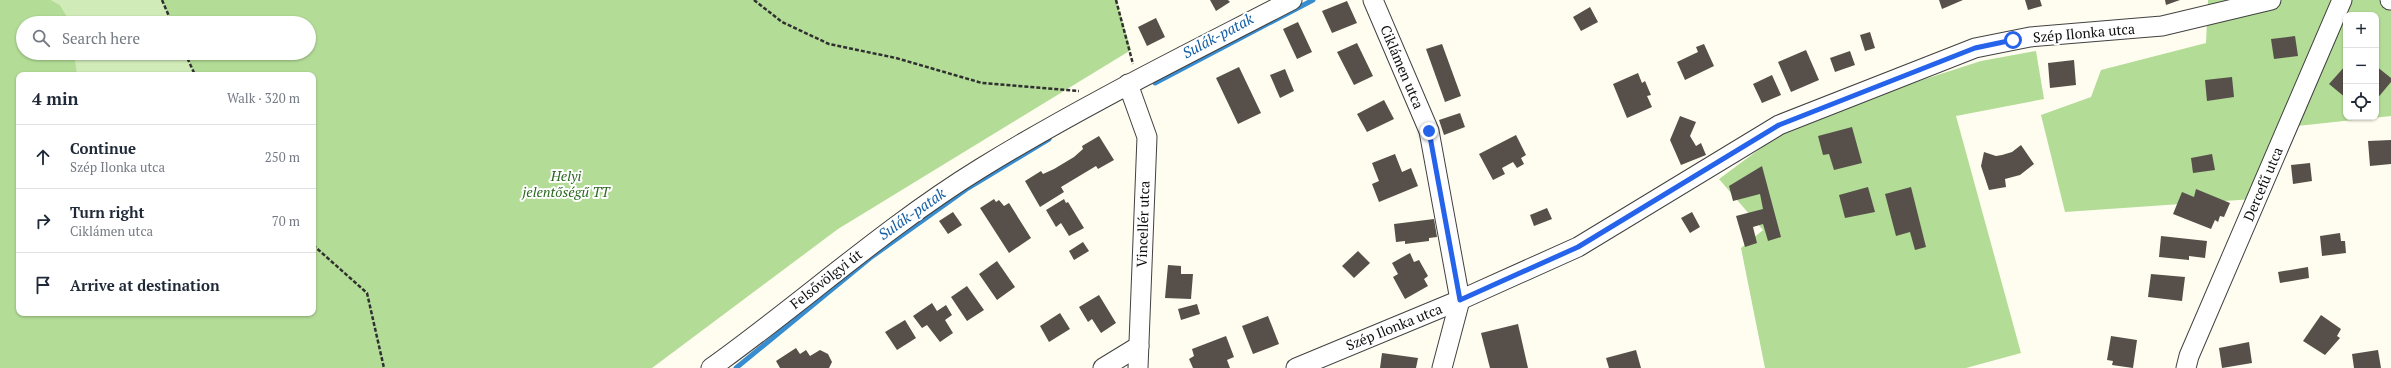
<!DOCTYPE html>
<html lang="en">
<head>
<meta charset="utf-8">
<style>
	body { margin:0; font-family:"PT Serif",serif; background:#f6f6f7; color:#1f2937 }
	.controls { position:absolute; right:12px; top:12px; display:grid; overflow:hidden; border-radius:8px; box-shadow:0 1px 3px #0004 }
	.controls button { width:36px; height:36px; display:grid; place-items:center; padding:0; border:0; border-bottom:1px solid #e0e1e3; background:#fff; color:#1f2937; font:20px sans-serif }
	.stop { position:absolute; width:12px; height:12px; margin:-9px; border:3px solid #2563eb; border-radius:50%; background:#fff }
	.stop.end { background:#2563eb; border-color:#fff; box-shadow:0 1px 4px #0008 }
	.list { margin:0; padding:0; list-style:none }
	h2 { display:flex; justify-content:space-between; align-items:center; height:52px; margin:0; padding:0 16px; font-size:17px }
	h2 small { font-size:13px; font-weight:400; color:#747a83 }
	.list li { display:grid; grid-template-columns:26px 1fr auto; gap:12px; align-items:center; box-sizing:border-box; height:64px; padding:0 16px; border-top:1px solid #e0e1e3 }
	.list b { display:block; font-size:15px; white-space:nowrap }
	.list p { margin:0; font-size:13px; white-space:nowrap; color:#747a83 }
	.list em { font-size:13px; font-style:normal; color:#747a83 }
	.icon { flex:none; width:22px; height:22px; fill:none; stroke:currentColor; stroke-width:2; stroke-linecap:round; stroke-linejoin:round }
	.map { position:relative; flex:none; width:2391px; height:368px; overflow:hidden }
	.search { position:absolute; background:#fff; box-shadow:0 1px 3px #0004; left:16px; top:16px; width:300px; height:44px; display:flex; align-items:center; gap:10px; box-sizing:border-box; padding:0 14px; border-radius:22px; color:#747a83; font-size:15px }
	.panel { position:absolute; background:#fff; box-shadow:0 1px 3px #0004; left:16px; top:72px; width:300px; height:244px; border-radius:8px }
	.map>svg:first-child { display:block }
	.green { fill:#d0eab8 }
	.forest { fill:#b3dc97; fill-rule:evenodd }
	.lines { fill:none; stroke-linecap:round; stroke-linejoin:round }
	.stream { stroke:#388dd0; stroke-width:5 }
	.building { fill:#57504a }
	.minor-casing { stroke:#414141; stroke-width:21 }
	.path { stroke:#303030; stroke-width:2.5; stroke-dasharray:4 2; stroke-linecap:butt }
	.minor { stroke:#fff; stroke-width:19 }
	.route { stroke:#2563eb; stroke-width:5 }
	.labels { text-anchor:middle; stroke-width:4; stroke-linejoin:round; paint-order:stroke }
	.street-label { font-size:14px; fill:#0e0e0e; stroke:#fff }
	.park-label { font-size:14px; font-style:italic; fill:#29681d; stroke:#fff }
	.water-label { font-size:15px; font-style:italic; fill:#145ea3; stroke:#fff }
</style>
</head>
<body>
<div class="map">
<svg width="2391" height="368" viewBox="0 0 2391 368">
	<rect width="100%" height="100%" fill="#fffdef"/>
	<!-- green -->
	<g class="green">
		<polygon points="51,0 162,0 172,23 71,23 60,5"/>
		<polygon points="65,53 185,53 194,73 192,75 34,75"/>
	</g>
	<!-- forest -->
	<g class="forest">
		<polygon points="0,0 51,0 60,5 71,23 23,23 23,53 74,53 77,75 19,75 19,313 313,313 313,75 192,75 194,73 185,53 309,53 309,23 172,23 162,0 1116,0 1131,50 838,229 652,368 0,368"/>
		<path d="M 2208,0 L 2391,0 L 2391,116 L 2297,126 L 2268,198 L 2065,212 L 2041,115 L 2091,97 L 2101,70 L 2206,43 ZM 2346,15 L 2376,15 L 2376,117 L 2346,117 Z"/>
		<polygon points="2036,51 2044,99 1956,116 2021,353 1966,368 1765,368 1741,248 1763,230 1719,179 1784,131 1922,80 1981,61"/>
	</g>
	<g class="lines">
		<!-- stream -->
		<g class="stream">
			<polyline points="1155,83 1313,0"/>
			<polyline points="736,368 870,258 968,188 1049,139"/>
		</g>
	</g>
	<!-- building -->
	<g class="building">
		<polygon points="1210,0 1228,0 1230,2 1216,11"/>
		<polygon points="1939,0 1963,0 1942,9"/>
		<polygon points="2025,0 2040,0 2042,6 2028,10"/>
		<polygon points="2165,0 2180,0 2166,5"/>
		<polygon points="1347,1 1357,23 1332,33 1322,11"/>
		<polygon points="1590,7 1598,22 1581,31 1573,17"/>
		<polygon points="1156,18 1165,37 1147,46 1138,27"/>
		<polygon points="1298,22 1312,52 1297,59 1283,29"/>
		<polygon points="1870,32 1875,48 1865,51 1860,35"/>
		<polygon points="2295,36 2298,56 2274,59 2271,39"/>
		<polygon points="1357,43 1373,76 1354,85 1337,52"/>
		<polygon points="1442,44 1461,96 1445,102 1426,49"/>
		<polygon points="1704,44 1714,66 1685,80 1677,62 1698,52 1696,47"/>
		<polygon points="1806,50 1819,80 1791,92 1778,62"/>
		<polygon points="1850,51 1855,65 1835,72 1830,58"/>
		<polygon points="2074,60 2076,85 2050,88 2048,63"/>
		<polygon points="2346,65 2346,98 2329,84"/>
		<polygon points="2376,66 2391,78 2391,82 2376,100"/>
		<polygon points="1239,67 1261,113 1238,124 1216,78"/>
		<polygon points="1285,69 1294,91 1280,98 1270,75"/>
		<polygon points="1638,73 1642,83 1645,81 1651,95 1647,96 1652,107 1627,118 1613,84"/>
		<polygon points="1772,75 1781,95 1762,103 1753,84"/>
		<polygon points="2232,77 2234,97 2207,101 2205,80"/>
		<polygon points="1384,100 1394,119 1367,132 1357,114"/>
		<polygon points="1460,113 1465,127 1444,135 1439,120"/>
		<polygon points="1680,116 1696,122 1690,136 1696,146 1701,143 1706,155 1681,165 1670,140"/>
		<polygon points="1852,127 1862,163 1834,170 1829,154 1823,155 1818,136"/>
		<polygon points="1516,135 1526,155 1521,158 1524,164 1517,168 1513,162 1502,168 1505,174 1493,180 1479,154"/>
		<polygon points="1099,136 1114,160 1098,169 1096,166 1061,187 1064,192 1040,207 1025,181 1041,171 1043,174 1054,169 1074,157 1083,149 1082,146"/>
		<polygon points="2391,140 2391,164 2370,166 2368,141"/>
		<polygon points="2021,145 2034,164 2020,175 2005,179 2006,187 1989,190 1981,166 1984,152 1996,156 2002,155 2012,152"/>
		<polygon points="1395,154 1402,172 1411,168 1418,186 1379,202 1372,184 1379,181 1372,163"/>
		<polygon points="2212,154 2215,170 2193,173 2191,158"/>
		<polygon points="2310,163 2312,181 2293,184 2291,165"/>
		<polygon points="1762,166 1781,237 1768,241 1763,224 1753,227 1757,243 1745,247 1736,216 1763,209 1760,194 1733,201 1729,186"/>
		<polygon points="1868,187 1875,212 1845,218 1839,195"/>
		<polygon points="1911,187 1926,247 1915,250 1910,232 1896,236 1885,194"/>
		<polygon points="2196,189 2230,203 2224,217 2220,216 2218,222 2215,220 2211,229 2173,214 2182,192 2194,197"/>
		<polygon points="994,199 996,202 999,200 1004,206 1009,203 1031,238 1009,253 980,208"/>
		<polygon points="1064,199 1066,203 1068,202 1084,228 1069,236 1061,223 1056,227 1046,210"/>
		<polygon points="1547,208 1552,219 1534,226 1530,215"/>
		<polygon points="953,212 962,225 948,234 939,221"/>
		<polygon points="1692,212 1700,227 1690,233 1681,218"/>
		<polygon points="1434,219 1437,237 1429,238 1429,241 1405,244 1405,241 1396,242 1394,224"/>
		<polygon points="2340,233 2341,241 2345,241 2346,253 2322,256 2320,236"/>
		<polygon points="2161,236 2207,241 2205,258 2189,256 2189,260 2159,257"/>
		<polygon points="1083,242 1089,251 1074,260 1069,251"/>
		<polygon points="1358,251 1370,263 1354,278 1342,266"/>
		<polygon points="1410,253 1414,262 1419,260 1428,276 1424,279 1428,286 1405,299 1393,277 1398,274 1392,263"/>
		<polygon points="997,261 1015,287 997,300 979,274"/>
		<polygon points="1168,265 1181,266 1181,274 1193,274 1191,299 1165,298"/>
		<polygon points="2308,267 2309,278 2280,283 2278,272"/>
		<polygon points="2151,274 2185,277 2182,301 2148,297"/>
		<polygon points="967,286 984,310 967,321 951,297"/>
		<polygon points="1099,295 1116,323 1101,333 1092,319 1088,322 1079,307"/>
		<polygon points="932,303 937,311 946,305 952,315 945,320 953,333 940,342 927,325 922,328 913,316"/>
		<polygon points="1197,304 1200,314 1181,320 1178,309"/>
		<polygon points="1060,313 1070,329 1049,342 1040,326"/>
		<polygon points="2321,315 2341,329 2337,336 2340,338 2325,355 2303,341"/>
		<polygon points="1268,316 1279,344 1253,354 1242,326"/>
		<polygon points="905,320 916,338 897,350 885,332"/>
		<polygon points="1518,324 1528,368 1490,368 1481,333"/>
		<polygon points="1226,336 1234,357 1227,360 1230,368 1193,368 1189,359 1194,356 1192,349"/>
		<polygon points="2111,336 2137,340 2133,368 2112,365 2113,361 2107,360"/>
		<polygon points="2249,342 2252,363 2222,368 2219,348"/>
		<polygon points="796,348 800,354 806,350 810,356 820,350 828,354 832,362 829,368 780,368 776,361"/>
		<polygon points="1636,350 1641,368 1609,368 1606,358"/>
		<polygon points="2378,350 2381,368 2354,368 2352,354"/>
		<polygon points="1382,353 1418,358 1416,368 1380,368"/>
	</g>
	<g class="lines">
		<defs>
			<g id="minor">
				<polyline points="1373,0 1429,131 1460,300 1442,368"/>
				<polyline points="2390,0 2391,0"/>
				<polyline points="1128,84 1147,137 1138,368"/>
				<path d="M 711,368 C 802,303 885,227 981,168 C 1082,106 1188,54 1292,0"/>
				<polyline points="1103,368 1139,346"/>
				<polyline points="1296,368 1460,300 1578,247 1779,125 1975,48 2030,37 2162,26 2271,0"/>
				<polyline points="2186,368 2189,356 2342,0"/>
			</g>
		</defs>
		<!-- minor casing -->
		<use href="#minor" class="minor-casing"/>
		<!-- path -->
		<g class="path">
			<polyline points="162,0 172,23"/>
			<polyline points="754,0 782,22 829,44 896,58 982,83 1079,91"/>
			<polyline points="1116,0 1133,64"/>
			<polyline points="185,53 195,75"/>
			<polyline points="313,245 367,293 384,368"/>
		</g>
		<!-- minor -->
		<use href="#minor" class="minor"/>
	</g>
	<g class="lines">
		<!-- route -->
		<polyline class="route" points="1429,131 1460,300 1578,247 1779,125 1975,48 2013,40"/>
	</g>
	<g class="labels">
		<!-- street labels -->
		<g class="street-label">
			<text transform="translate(2084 33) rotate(-5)" y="5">Szép Ilonka utca</text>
			<text transform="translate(1402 67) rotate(67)" y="5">Ciklámen utca</text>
			<text transform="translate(2263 184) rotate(-67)" y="5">Dercefű utca</text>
			<text transform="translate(1143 224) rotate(-88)" y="5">Vincellér utca</text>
			<text transform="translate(826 279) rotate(-38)" y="5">Felsővölgyi út</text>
			<text transform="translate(1394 327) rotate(-22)" y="5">Szép Ilonka utca</text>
		</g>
		<!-- park labels -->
		<g class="park-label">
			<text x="566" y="181">Helyi<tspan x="566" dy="16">jelentőségű TT</tspan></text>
		</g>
		<!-- water labels -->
		<g class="water-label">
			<text transform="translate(1218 36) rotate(-28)" y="5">Sulák-patak</text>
			<text transform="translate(912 214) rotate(-35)" y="5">Sulák-patak</text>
		</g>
	</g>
</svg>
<div class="controls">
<button>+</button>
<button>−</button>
<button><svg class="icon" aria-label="locate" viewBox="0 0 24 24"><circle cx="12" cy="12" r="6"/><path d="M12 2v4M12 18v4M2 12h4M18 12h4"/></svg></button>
</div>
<div class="stop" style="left:2013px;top:40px"></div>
<div class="stop end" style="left:1429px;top:131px"></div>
<div class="search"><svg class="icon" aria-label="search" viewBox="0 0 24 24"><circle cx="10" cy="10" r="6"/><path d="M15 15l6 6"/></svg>Search here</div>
<section class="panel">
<h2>4 min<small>Walk · 320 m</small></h2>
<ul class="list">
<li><svg class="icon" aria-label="ahead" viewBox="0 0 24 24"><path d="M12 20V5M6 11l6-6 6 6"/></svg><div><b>Continue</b><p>Szép Ilonka utca</p></div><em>250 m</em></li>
<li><svg class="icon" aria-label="right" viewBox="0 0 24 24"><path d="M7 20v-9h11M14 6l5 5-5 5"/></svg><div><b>Turn right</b><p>Ciklámen utca</p></div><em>70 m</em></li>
<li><svg class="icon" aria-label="arrive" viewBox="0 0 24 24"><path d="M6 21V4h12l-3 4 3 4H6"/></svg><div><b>Arrive at destination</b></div></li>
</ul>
</section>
</div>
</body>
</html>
